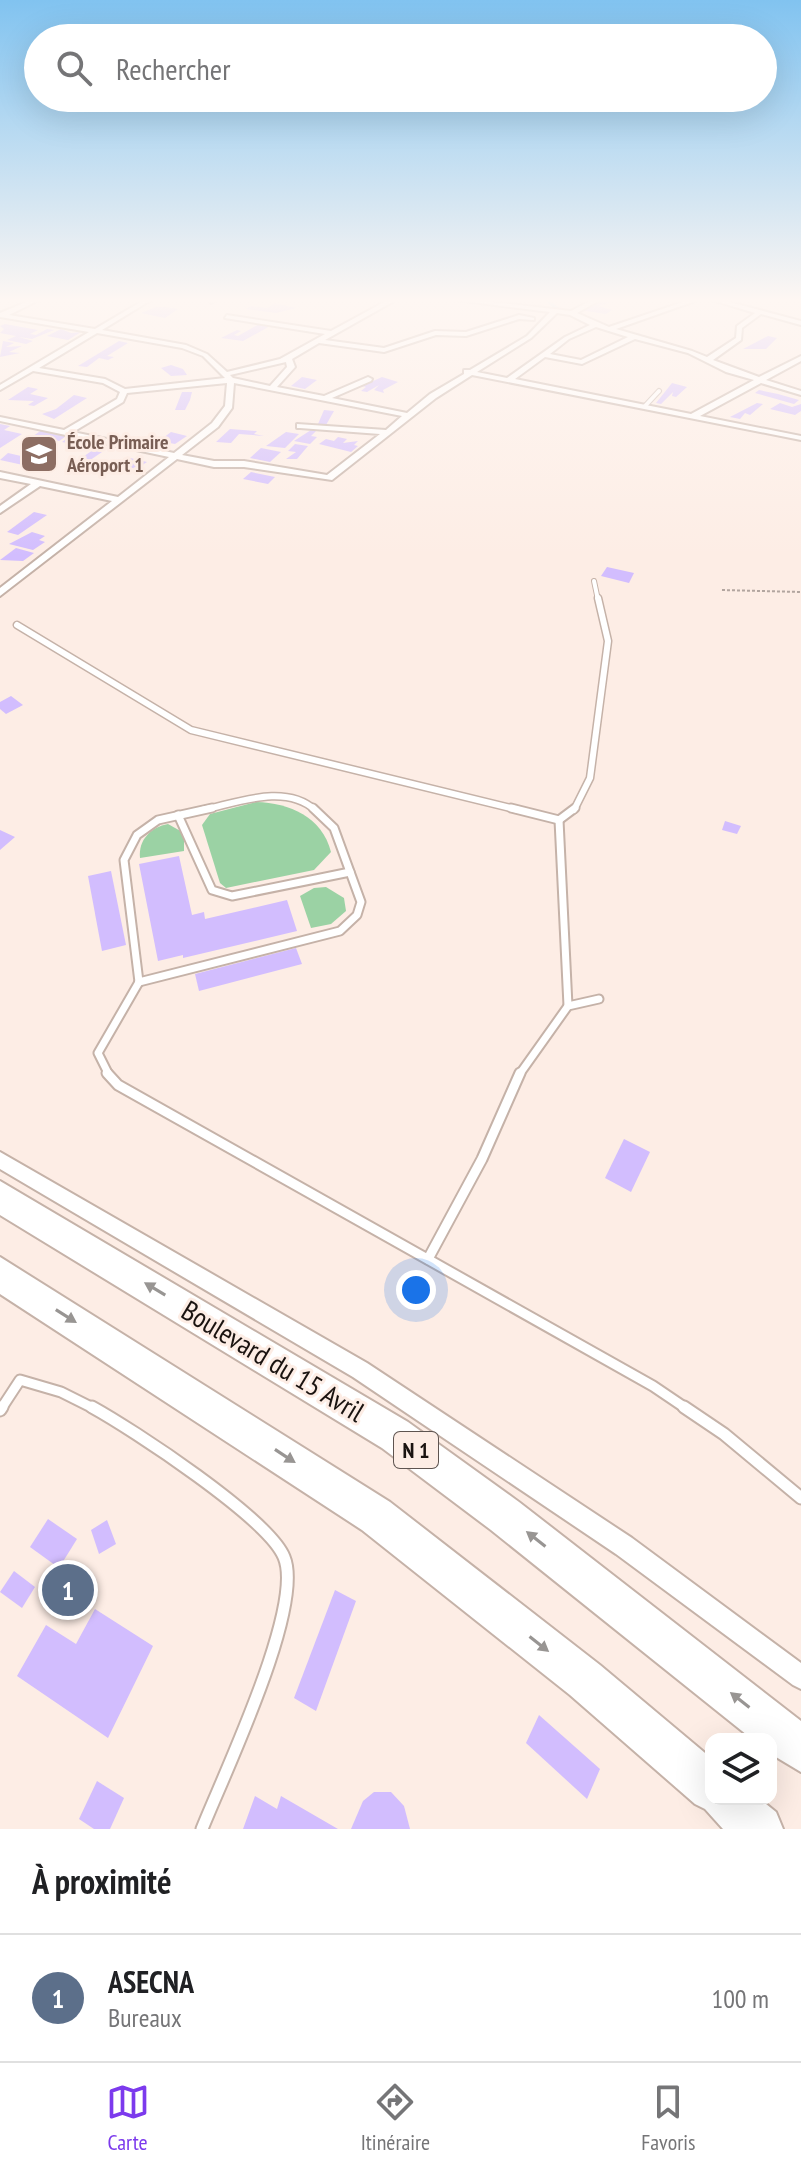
<!DOCTYPE html>
<html lang="fr">
<head>
<meta charset="utf-8">
<style>
	body { margin:0; font-family:"PT Sans Narrow",sans-serif; background:#f6f6f6; color:#202124 }
	.controls { position:absolute; right:24px; bottom:24px; display:grid; overflow:hidden; border-radius:16px; box-shadow:0 8px 32px #0002 }
	.controls button { width:72px; height:72px; display:grid; place-items:center; padding:0; border:0; border-bottom:2px solid #e0e0e0; background:#fff; color:#202124; font:40px sans-serif }
	.you { position:absolute; left:416px; top:1290px; width:28px; height:28px; margin:-20px; border:6px solid #fff; border-radius:50%; background:#1a73e8; box-shadow:0 0 0 12px #1a73e833 }
	.badge { display:grid; place-items:center; width:52px; height:52px; border-radius:50%; background:#7c3aed; color:#fff; font-size:26px; font-weight:700 }
	.pin { position:absolute; translate:-50% -50%; border:4px solid #fff; box-shadow:0 2px 8px #0006 }
	.list { margin:0; padding:0; list-style:none }
	h2 { display:flex; justify-content:space-between; align-items:center; height:104px; margin:0; padding:0 32px; font-size:34px }
	h2 small { font-size:26px; font-weight:400; color:#757577 }
	.list li { display:grid; grid-template-columns:52px 1fr auto; gap:24px; align-items:center; box-sizing:border-box; height:128px; padding:0 32px; border-top:2px solid #e0e0e0 }
	.list b { display:block; font-size:30px; white-space:nowrap }
	.list p { margin:0; font-size:26px; white-space:nowrap; color:#757577 }
	.list em { font-size:26px; font-style:normal; color:#757577 }
	.icon { flex:none; width:44px; height:44px; fill:none; stroke:currentColor; stroke-width:2; stroke-linecap:round; stroke-linejoin:round }
	.map { position:relative; flex:none; width:801px; height:1829px; overflow:hidden }
	.search { position:absolute; background:#fff; box-shadow:0 8px 32px #0002; left:24px; right:24px; top:24px; height:88px; display:flex; align-items:center; gap:20px; box-sizing:border-box; padding:0 28px; border-radius:44px; color:#757577; font-size:30px }
	.sheet { height:232px; background:#fff }
	nav { display:flex; justify-content:space-around; align-items:center; box-sizing:border-box; height:112px; border-top:2px solid #e0e0e0; background:#fff; font-size:22px; color:#757577 }
	nav a { display:grid; justify-items:center; gap:4px }
	nav .on { color:#7c3aed }
	.map>svg:first-child { display:block }
	.green { fill:#9bd2a4 }
	.lines { fill:none; stroke-linecap:round; stroke-linejoin:round }
	.stream { stroke:#88d9fb; stroke-width:3 }
	.building { fill:#d2bdfe }
	.lane-far4-casing { stroke:#c5b2a8; stroke-width:6 }
	.lane-far3-casing { stroke:#c5b2a8; stroke-width:9 }
	.lane-far2-casing { stroke:#c5b2a8; stroke-width:11 }
	.lane-far1-casing { stroke:#c5b2a8; stroke-width:13 }
	.lane-casing { stroke:#c5b2a8; stroke-width:15 }
	.street-casing { stroke:#c5b2a8; stroke-width:4 }
	.highway-casing { stroke:#c5b2a8; stroke-width:4 }
	.path { stroke:#b2a59f; stroke-width:2; stroke-dasharray:3 2; stroke-linecap:butt }
	.lane-far4 { stroke:#fff; stroke-width:4 }
	.lane-far3 { stroke:#fff; stroke-width:6 }
	.lane-far2 { stroke:#fff; stroke-width:7 }
	.lane-far1 { stroke:#fff; stroke-width:9 }
	.lane { stroke:#fff; stroke-width:11 }
	.street { fill:#fff; fill-rule:evenodd }
	.highway { fill:#fff; fill-rule:evenodd }
	.oneway { fill:#989593 }
	.labels { text-anchor:middle; stroke-width:6; stroke-linejoin:round; paint-order:stroke }
	.far-education-label { font-size:20px; font-weight:bold; fill:#785e54; stroke:#fdede5; text-anchor:start }
	.shield { fill:#fdede5; stroke:#5e5450; stroke-width:2 }
	.shield-label { font-size:22px; font-weight:bold; fill:#1a1310 }
	.near-street-label { font-size:28px; fill:#1a1310; stroke:#fdede5 }
</style>
</head>
<body>
<div class="map">
<svg width="801" height="1829" viewBox="0 0 801 1829">
	<rect width="100%" height="100%" fill="#fdede5"/>
	<!-- green -->
	<g class="green">
		<path d="M 256,802 C 290,803 322,817 331,852 L 314,870 L 226,888 L 220,883 L 202,825 L 210,814 Z"/>
		<path d="M 168,824 L 184,833 L 184,851 L 140,858 C 138,840 151,827 168,824 Z"/>
		<polygon points="326,887 344,898 346,911 331,924 311,928 300,896 314,888"/>
	</g>
	<g class="lines">
		<!-- stream -->
		<polyline class="stream" points="546,300 558,309 572,312"/>
	</g>
	<!-- building -->
	<g class="building">
		<polygon points="600,300 620,300 598,306 612,310 606,314 580,310"/>
		<polygon points="275,303 296,308 276,313 246,309 251,306 267,308"/>
		<polygon points="156,307 165,307 178,309 165,318 141,313"/>
		<polygon points="261,323 270,326 243,341 221,338 237,330 241,331 234,335 238,336"/>
		<polygon points="5,324 38,330 30,334 36,335 47,329 54,330 32,339 19,337 33,341 26,344 7,340 16,336 0,333 4,329 0,326"/>
		<polygon points="61,329 71,333 81,332 68,340 47,336"/>
		<polygon points="768,336 777,338 766,349 743,349"/>
		<polygon points="3,341 14,343 6,347 22,346 9,352 20,353 0,357"/>
		<polygon points="119,341 128,343 107,356 114,357 108,360 99,358 87,367 78,366"/>
		<polygon points="171,365 183,369 187,375 171,376 161,368"/>
		<polygon points="302,377 317,380 305,389 291,386"/>
		<polygon points="382,377 398,382 383,390 384,393 374,390 379,385 367,392 361,391 366,387 362,386"/>
		<polygon points="672,383 687,387 676,397 672,396 673,392 661,404 656,403"/>
		<polygon points="28,387 38,389 30,394 48,398 34,406 28,405 34,401 8,400"/>
		<polygon points="759,390 778,394 799,400 794,404 755,393"/>
		<polygon points="182,392 192,392 190,400 185,410 175,410"/>
		<polygon points="74,395 87,398 54,419 42,414 56,409"/>
		<polygon points="757,403 763,404 750,415 745,413 740,419 730,417"/>
		<polygon points="780,403 792,407 801,404 801,411 795,415 770,409"/>
		<polygon points="324,410 334,411 326,425 318,424"/>
		<polygon points="0,424 10,426 4,430 22,434 0,448"/>
		<polygon points="230,429 257,431 254,434 264,436 239,434 231,443 216,442"/>
		<polygon points="42,430 68,435 59,441 33,436"/>
		<polygon points="311,430 316,431 311,436 317,437 310,444 294,441"/>
		<polygon points="171,432 187,436 175,444 159,441"/>
		<polygon points="286,432 299,434 285,448 266,446"/>
		<polygon points="71,435 102,442 104,447 99,450 62,442"/>
		<polygon points="338,437 347,439 343,443 358,441 354,445 358,446 351,452 319,444 326,439 334,441"/>
		<polygon points="295,444 308,446 297,459 286,459 296,452 288,451"/>
		<polygon points="261,448 281,452 270,462 250,458"/>
		<polygon points="93,450 102,452 80,467 71,465"/>
		<polygon points="8,453 47,462 37,468 0,460"/>
		<polygon points="126,457 147,462 136,469 117,464"/>
		<polygon points="251,472 275,477 268,484 243,479"/>
		<polygon points="34,512 47,515 18,535 7,532"/>
		<polygon points="32,532 45,536 39,540 45,542 33,550 9,544"/>
		<polygon points="16,548 34,553 23,561 0,560"/>
		<polygon points="607,567 634,573 629,583 601,576"/>
		<polygon points="11,696 23,705 6,714 0,709 0,702"/>
		<polygon points="725,821 741,826 737,834 722,830"/>
		<polygon points="0,830 15,837 0,850"/>
		<polygon points="179,856 192,915 204,912 205,919 287,900 297,931 183,958 183,955 158,961 139,864"/>
		<polygon points="111,871 126,945 102,951 88,876"/>
		<polygon points="296,948 302,964 199,991 195,974"/>
		<polygon points="624,1139 650,1152 631,1192 605,1178"/>
		<polygon points="48,1519 77,1539 59,1568 30,1547"/>
		<polygon points="107,1520 116,1544 99,1554 91,1530"/>
		<polygon points="14,1571 35,1587 22,1608 0,1592"/>
		<polygon points="335,1590 356,1601 316,1711 294,1698"/>
		<polygon points="95,1609 153,1646 108,1738 17,1676 46,1625 76,1644"/>
		<polygon points="539,1715 600,1769 587,1799 526,1743"/>
		<polygon points="97,1781 124,1798 110,1829 94,1829 79,1819"/>
		<polygon points="374,1792 391,1792 404,1806 410,1829 351,1829 363,1801"/>
		<polygon points="255,1796 277,1809 281,1796 338,1829 243,1829"/>
	</g>
	<g class="lines">
		<defs>
			<g id="lane-far4">
				<polyline points="645,406 659,391"/>
				<polyline points="594,581 598,600"/>
			</g>
			<g id="lane-far3">
				<polyline points="17,625 191,730 519,810"/>
				<path d="M 202,810 C 237,803 285,783 315,810"/>
				<polyline points="574,810 590,778 608,641 598,598"/>
			</g>
			<g id="lane-far2">
				<polyline points="511,808 559,820 575,808"/>
				<polyline points="178,815 212,890 232,896 350,872"/>
				<polyline points="559,820 568,1006"/>
				<polyline points="139,982 124,860 137,835 158,820 212,808"/>
				<polyline points="139,982 340,931 357,915 361,902 334,828 313,808"/>
				<polyline points="109,1075 98,1053 139,982"/>
				<polyline points="519,1075 568,1006 599,999"/>
			</g>
			<g id="lane-far1">
				<polyline points="107,1073 118,1085 653,1386 687,1409"/>
				<polyline points="428,1259 482,1159 520,1073"/>
				<polyline points="1,1409 20,1380 61,1392 95,1409"/>
			</g>
			<g id="lane">
				<path d="M 92,1407 C 132,1429 268,1518 284,1557 C 305,1606 223,1776 202,1829"/>
				<polyline points="684,1407 724,1434 801,1498"/>
				<polyline points="0,1410 2,1407"/>
			</g>
			<g id="street">
				<path d="M 31,300 L 39,300 L 9,315 L 95,329 L 144,300 L 151,300 L 102,330 L 186,345 L 207,354 L 227,372 L 280,359 L 325,334 L 225,318 L 227,315 L 331,331 L 388,300 L 396,300 L 325,340 L 384,348 L 435,331 L 466,332 L 519,315 L 534,318 L 534,320 L 519,319 L 466,336 L 436,335 L 384,352 L 319,343 L 292,359 L 295,367 L 277,387 L 324,396 L 368,377 L 372,379 L 371,381 L 332,398 L 407,413 L 430,394 L 464,374 L 464,370 L 470,370 L 527,336 L 550,312 L 456,300 L 475,300 L 571,311 L 592,300 L 600,300 L 577,313 L 609,327 L 689,300 L 698,300 L 616,329 L 692,351 L 707,357 L 736,338 L 737,326 L 755,313 L 712,300 L 722,300 L 801,321 L 801,325 L 761,314 L 742,328 L 741,340 L 713,360 L 759,377 L 801,356 L 801,361 L 766,380 L 801,391 L 801,395 L 761,383 L 700,416 L 801,436 L 801,440 L 472,375 L 436,398 L 332,480 L 244,467 L 214,467 L 177,459 L 0,596 L 0,588 L 112,501 L 40,486 L 0,513 L 0,506 L 31,484 L 0,478 L 0,472 L 118,497 L 169,457 L 0,421 L 0,417 L 64,430 L 117,399 L 120,392 L 103,383 L 33,371 L 0,390 L 0,385 L 89,332 L 0,317 L 0,313 ZM 557,313 L 570,315 L 590,325 L 565,337 L 507,378 L 477,372 L 531,338 ZM 596,327 L 628,337 L 581,360 L 550,354 L 569,339 ZM 97,333 L 182,348 L 203,356 L 225,378 L 125,389 L 105,379 L 39,368 ZM 635,339 L 688,353 L 726,372 L 754,380 L 691,414 L 515,379 L 545,357 L 582,364 ZM 286,362 L 287,367 L 270,386 L 233,378 L 230,375 ZM 227,383 L 225,406 L 212,423 L 174,453 L 73,432 L 123,402 L 127,393 ZM 234,383 L 402,416 L 386,430 L 297,424 L 297,428 L 300,428 L 380,434 L 327,475 L 244,461 L 214,461 L 182,455 L 218,427 L 232,408 Z"/>
				<polygon points="209,300 215,300 211,303"/>
				<polygon points="0,1152 367,1363 632,1538 801,1663 801,1689 793,1685 616,1554 353,1377 0,1169"/>
			</g>
			<g id="highway">
				<polygon points="0,1181 408,1422 519,1502 801,1721 801,1772 771,1754 771,1739 752,1739 491,1530 382,1448 0,1215"/>
				<polygon points="0,1257 390,1502 600,1665 711,1758 711,1799 760,1799 776,1812 783,1829 723,1829 705,1809 695,1804 570,1695 362,1530 0,1294"/>
			</g>
		</defs>
		<!-- lane-far4 casing -->
		<use href="#lane-far4" class="lane-far4-casing"/>
		<!-- lane-far3 casing -->
		<use href="#lane-far3" class="lane-far3-casing"/>
		<!-- lane-far2 casing -->
		<use href="#lane-far2" class="lane-far2-casing"/>
		<!-- lane-far1 casing -->
		<use href="#lane-far1" class="lane-far1-casing"/>
		<!-- lane casing -->
		<use href="#lane" class="lane-casing"/>
		<!-- street casing -->
		<use href="#street" class="street-casing"/>
		<!-- highway casing -->
		<use href="#highway" class="highway-casing"/>
		<!-- path -->
		<polyline class="path" points="722,590 801,592"/>
		<!-- lane-far4 -->
		<use href="#lane-far4" class="lane-far4"/>
		<!-- lane-far3 -->
		<use href="#lane-far3" class="lane-far3"/>
		<!-- lane-far2 -->
		<use href="#lane-far2" class="lane-far2"/>
		<!-- lane-far1 -->
		<use href="#lane-far1" class="lane-far1"/>
		<!-- lane -->
		<use href="#lane" class="lane"/>
		<!-- street -->
		<use href="#street" class="street"/>
		<!-- highway -->
		<use href="#highway" class="highway"/>
	</g>
	<!-- one-way arrows -->
	<defs><path id="oneway-solid" d="M-6-.8H1V-3.2L6.5 0L1 3.2V.8H-6Z" transform="scale(2)"/></defs>
	<g class="oneway">
		<use href="#oneway-solid" transform="translate(155 1289) rotate(-149)"/>
		<use href="#oneway-solid" transform="translate(66 1316) rotate(32)"/>
		<use href="#oneway-solid" transform="translate(285 1456) rotate(33)"/>
		<use href="#oneway-solid" transform="translate(536 1539) rotate(-142)"/>
		<use href="#oneway-solid" transform="translate(539 1644) rotate(38)"/>
		<use href="#oneway-solid" transform="translate(740 1700) rotate(-142)"/>
	</g>
	<!-- sky -->
	<linearGradient id="sky" x2="0" y2="1"><stop stop-color="#81c3f0"/><stop offset="0.54" stop-color="#fef7f3"/><stop offset="1" stop-color="#fef7f3" stop-opacity="0"/></linearGradient>
	<rect width="801" height="556" fill="url(#sky)"/>
	<!-- icons -->
	<defs>
		<symbol id="school-square" viewBox="-11 -11 22 22"><rect x="-9" y="-9" width="18" height="18" rx="4" fill="#8d6e63" stroke="#fdede5"/><path d="M0-5L7-2L0 1L-7-2ZM-4 1L0 2.5L4 1V4Q0 6-4 4Z" fill="#fff"/></symbol>
	</defs>
	<g fill-rule="evenodd">
		<use href="#school-square" x="17" y="432" width="44" height="44"/>
	</g>
	<g class="labels">
		<!-- far-education labels -->
		<g class="far-education-label">
			<text x="67" y="449">École Primaire<tspan x="67" dy="23">Aéroport 1</tspan></text>
		</g>
		<!-- shield labels -->
		<rect class="shield" x="394" y="1432" width="44" height="36" rx="6"/>
		<g class="shield-label">
			<text x="416" y="1458">N 1</text>
		</g>
		<!-- near-street labels -->
		<g class="near-street-label">
			<text transform="translate(273 1361) rotate(31)" y="10">Boulevard du 15 Avril</text>
		</g>
	</g>
</svg>
<div class="controls">
<button><svg class="icon" aria-label="layers" viewBox="0 0 24 24"><path d="M12 4l9 5-9 5-9-5zM3 14l9 5 9-5"/></svg></button>
</div>
<div class="you"></div>
<div class="pin badge" style="left:68px;top:1590px;background:#5c6f8a">1</div>
<div class="search"><svg class="icon" aria-label="search" viewBox="0 0 24 24"><circle cx="10" cy="10" r="6"/><path d="M15 15l6 6"/></svg>Rechercher</div>
</div>
<section class="sheet">
<h2>À proximité<small></small></h2>
<ul class="list">
<li><span class="badge" style="background:#5c6f8a">1</span><div><b>ASECNA</b><p>Bureaux</p></div><em>100 m</em></li>
</ul>
</section>
<nav>
<a class="on"><svg class="icon" aria-label="map" viewBox="0 0 24 24"><path d="M3 6l6-2 6 2 6-2v14l-6 2-6-2-6 2zM9 4v14M15 6v14"/></svg>Carte</a>
<a><svg class="icon" aria-label="directions" viewBox="0 0 24 24"><path d="M12 3l9 9-9 9-9-9zM9 14v-3h6M13 9l2 2-2 2"/></svg>Itinéraire</a>
<a><svg class="icon" aria-label="saved" viewBox="0 0 24 24"><path d="M7 4h10v16l-5-4-5 4z"/></svg>Favoris</a>
</nav>
</body>
</html>
